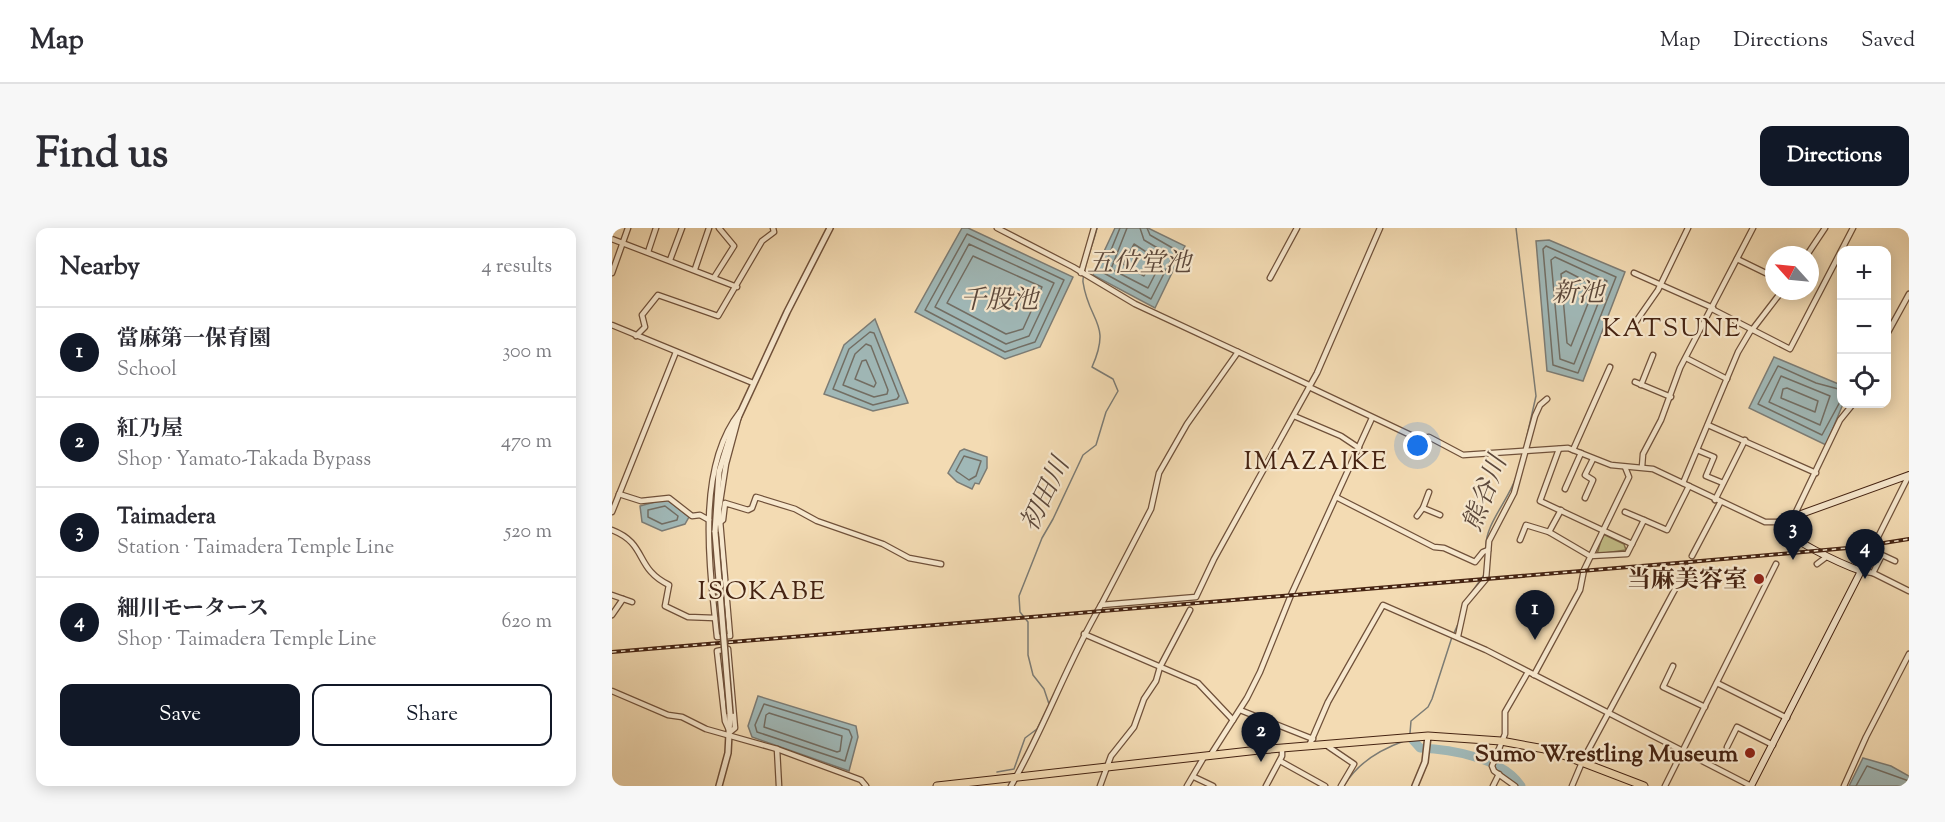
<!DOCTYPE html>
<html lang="en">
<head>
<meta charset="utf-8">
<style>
	body { margin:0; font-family:"Sorts Mill Goudy","Noto Serif JP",serif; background:#f7f7f7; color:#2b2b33 }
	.controls { position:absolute; right:18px; top:18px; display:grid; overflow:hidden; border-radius:12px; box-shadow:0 3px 15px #0003 }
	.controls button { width:54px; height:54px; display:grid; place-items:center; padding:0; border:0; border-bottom:2px solid #e1e1e2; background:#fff; color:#2b2b33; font:30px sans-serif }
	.compass { position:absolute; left:1153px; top:18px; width:54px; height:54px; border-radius:50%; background:#fff; box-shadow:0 3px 15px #0003; rotate:297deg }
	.you { position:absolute; left:806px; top:218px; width:21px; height:21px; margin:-15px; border:4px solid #fff; border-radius:50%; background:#1a73e8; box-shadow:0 0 0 9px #1a73e833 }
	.badge { display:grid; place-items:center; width:39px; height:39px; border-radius:50%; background:#111827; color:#fff; font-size:20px; font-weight:700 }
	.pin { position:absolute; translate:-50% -50px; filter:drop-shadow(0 2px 3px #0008) }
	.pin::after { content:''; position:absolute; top:32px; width:21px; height:18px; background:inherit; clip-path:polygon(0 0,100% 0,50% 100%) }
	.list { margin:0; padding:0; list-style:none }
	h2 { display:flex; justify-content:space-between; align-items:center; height:78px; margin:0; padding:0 24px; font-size:26px }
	h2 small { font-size:20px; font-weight:400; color:#7c7c81 }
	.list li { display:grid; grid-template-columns:39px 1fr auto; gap:18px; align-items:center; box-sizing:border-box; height:90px; padding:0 24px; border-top:2px solid #e1e1e2 }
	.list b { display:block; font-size:22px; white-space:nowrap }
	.list p { margin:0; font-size:20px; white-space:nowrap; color:#7c7c81 }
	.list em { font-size:20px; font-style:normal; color:#7c7c81 }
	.actions { display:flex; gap:12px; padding:18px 24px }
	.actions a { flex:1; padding:14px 0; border:2px solid #111827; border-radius:12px; text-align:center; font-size:21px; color:#111827 }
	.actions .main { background:#111827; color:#fff }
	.icon { flex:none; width:33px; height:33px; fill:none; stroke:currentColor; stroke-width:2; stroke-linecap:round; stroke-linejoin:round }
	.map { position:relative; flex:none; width:1297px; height:558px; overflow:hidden; border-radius:12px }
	header { display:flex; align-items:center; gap:36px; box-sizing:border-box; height:84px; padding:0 30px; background:#fff; border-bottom:2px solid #e1e1e2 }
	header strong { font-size:28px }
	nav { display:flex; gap:33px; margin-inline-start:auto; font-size:21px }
	.intro { display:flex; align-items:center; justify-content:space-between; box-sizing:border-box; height:144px; padding:0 36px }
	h1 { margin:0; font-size:42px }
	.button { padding:15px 27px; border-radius:12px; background:#111827; color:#fff; font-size:21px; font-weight:700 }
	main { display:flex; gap:36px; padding:0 36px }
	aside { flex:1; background:#fff; border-radius:12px; box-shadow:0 3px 15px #0003 }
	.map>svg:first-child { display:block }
	.green { fill:#c3be87; stroke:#84704c; stroke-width:1.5 }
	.water { fill:#a0b8b7; stroke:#7c7c75; stroke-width:1.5 }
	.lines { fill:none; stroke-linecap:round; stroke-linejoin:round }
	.shore { stroke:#726e64; stroke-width:1.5 }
	.stream { stroke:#7c7c75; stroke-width:1.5 }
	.river { stroke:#a0b8b7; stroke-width:9 }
	.minor-casing { stroke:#70513a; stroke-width:7 }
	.tertiary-casing { stroke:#70513a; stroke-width:8 }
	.secondary-casing { stroke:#452312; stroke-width:8 }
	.trunk-casing { stroke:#452312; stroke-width:9 }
	.minor { stroke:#f7e8ce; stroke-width:4.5 }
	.tertiary { stroke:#f7e8ce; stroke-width:5 }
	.secondary { stroke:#f7e8ce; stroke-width:6 }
	.trunk { stroke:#f3dbb3; stroke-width:7 }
	.rail-casing { stroke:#452312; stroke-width:4 }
	.rail { stroke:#f7e8ce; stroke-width:1.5; stroke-dasharray:4.5; stroke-linecap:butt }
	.tertiary-bridge-casing { stroke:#70513a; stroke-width:8; stroke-linecap:butt }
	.tertiary-bridge { stroke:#f7e8ce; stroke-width:5 }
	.poi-dot { fill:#8f2418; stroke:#f7e8ce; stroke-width:2 }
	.labels { text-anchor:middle; stroke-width:4.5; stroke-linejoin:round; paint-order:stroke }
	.poi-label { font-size:24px; font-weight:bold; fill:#452312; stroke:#f7e8ce; text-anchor:end }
	.water-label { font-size:26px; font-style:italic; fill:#5c483b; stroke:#f7e8ce }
	.neighbourhood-label { font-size:26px; letter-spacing:1.5px; fill:#452312; stroke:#f7e8ce }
</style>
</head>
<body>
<header>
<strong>Map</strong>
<nav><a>Map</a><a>Directions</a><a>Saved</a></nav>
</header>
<div class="intro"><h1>Find us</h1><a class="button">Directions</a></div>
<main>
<aside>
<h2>Nearby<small>4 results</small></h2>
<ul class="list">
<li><span class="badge">1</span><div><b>當麻第一保育園</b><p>School</p></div><em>300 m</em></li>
<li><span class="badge">2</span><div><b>紅乃屋</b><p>Shop · Yamato-Takada Bypass</p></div><em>470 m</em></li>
<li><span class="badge">3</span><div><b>Taimadera</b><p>Station · Taimadera Temple Line</p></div><em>520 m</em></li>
<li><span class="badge">4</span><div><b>細川モータース</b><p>Shop · Taimadera Temple Line</p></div><em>620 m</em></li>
</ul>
<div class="actions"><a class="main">Save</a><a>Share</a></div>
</aside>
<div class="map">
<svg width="1297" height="558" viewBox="0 0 1297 558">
	<rect width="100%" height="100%" fill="#f3dbb3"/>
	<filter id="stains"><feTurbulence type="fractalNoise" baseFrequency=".00333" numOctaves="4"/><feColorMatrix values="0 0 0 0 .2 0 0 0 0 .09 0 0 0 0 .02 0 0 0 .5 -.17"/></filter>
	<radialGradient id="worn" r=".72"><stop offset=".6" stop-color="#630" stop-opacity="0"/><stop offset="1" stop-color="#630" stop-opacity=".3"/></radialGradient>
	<!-- green -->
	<polygon class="green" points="991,306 1012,316 1014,322 985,326"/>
	<!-- water -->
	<g class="water">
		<polygon points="350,0 356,0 461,49 428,119 393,131 303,84"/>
		<polygon points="503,0 536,0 573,18 543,80 481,47"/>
		<polygon points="937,12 1013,44 971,153 935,143 924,13"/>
		<polygon points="263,91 296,175 261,183 212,166 232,117"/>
		<polygon points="1162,129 1229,157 1231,176 1214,217 1137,180"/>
		<polygon points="352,221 375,229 375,240 367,256 363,255 360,261 345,254 336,245 348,223"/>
		<polygon points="54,271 77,289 73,296 50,303 30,294 28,278"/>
		<polygon points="146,468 244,498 246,509 237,543 140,509 136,498"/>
		<polygon points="1251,530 1279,538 1297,548 1297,558 1237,558"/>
	</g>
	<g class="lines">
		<!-- shore -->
		<g class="shore">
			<polyline points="508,0 490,44 539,71 564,22 538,7 535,0"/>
			<polyline points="515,0 499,41 536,60 554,25 532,12 528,0"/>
			<polygon points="355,6 452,52 423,114 393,124 313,82"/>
			<polygon points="357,16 442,55 417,108 394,116 323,79"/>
			<polygon points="522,16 542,29 532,48 511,36"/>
			<polygon points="934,18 1004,49 966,145 941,137 931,21"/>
			<polygon points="361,28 430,59 411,101 394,106 335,75"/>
			<polygon points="943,29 995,53 962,136 948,131 939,32"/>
			<polygon points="954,43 983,58 959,118 955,115 949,46"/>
			<polygon points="258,104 262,105 287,168 285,171 261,177 221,161 237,121"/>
			<polygon points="254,116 259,118 276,162 275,166 262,169 231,157 243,126"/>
			<polygon points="254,132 264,155 262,159 243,151 250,133"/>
			<polygon points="1169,148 1218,168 1208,197 1157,174"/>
			<polygon points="1175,160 1206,173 1203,184 1169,170 1171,161"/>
			<polyline points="1230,162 1204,155 1166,138 1146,176 1210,207 1230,170"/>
			<polygon points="352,228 369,233 364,248 357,252 344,243"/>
			<polygon points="53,278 66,288 65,292 50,296 36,289 36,282"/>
			<polygon points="152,476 237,502 240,509 233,533 145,504 143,497"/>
			<polygon points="157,485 230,508 228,523 225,524 152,499 154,487"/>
			<polyline points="1244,558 1255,538 1297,553"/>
		</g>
		<!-- stream -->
		<g class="stream">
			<polyline points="904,0 924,168 912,221"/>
			<path d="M 874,321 C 872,297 897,272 904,249"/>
			<polyline points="854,372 872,347"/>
			<polyline points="849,385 851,376"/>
			<polyline points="842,405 846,396"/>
			<path d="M 437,476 L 432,461 L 421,447 L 416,427 L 416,394 L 408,384 L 407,368 L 430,310 L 441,291 L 471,227 L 484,217 L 494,184 L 506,163 L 501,151 L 480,139 C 500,94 477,95 471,54 C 470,42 482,14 485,0"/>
			<polyline points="798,505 799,493 816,479 820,471 840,409"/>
			<polyline points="385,544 402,541 413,510 425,501 434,483"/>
			<path d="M 732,558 C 745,535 767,522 792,513"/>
		</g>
		<!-- river -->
		<path class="river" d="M 800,511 L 808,520 C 838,521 891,530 909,558"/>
		<defs>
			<g id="minor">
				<polyline points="385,0 461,39 523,76 697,157"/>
				<polyline points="0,11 125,59"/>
				<polyline points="36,24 44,0"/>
				<polyline points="1195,27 1213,0"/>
				<polyline points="1125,31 1162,49"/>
				<polyline points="58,32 70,0"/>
				<polyline points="83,41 97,0"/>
				<polyline points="0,45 16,0"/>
				<polyline points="469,45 482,0"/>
				<polyline points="1022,45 1101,80"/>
				<polyline points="103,48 122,18 107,0"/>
				<polyline points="658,50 685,0"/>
				<polyline points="1100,81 1178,121 1241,0"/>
				<polyline points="1023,95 1046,62 1076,0"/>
				<polyline points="0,97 141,155"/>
				<polyline points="1140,102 1170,63"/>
				<polyline points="24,108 33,99 30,87 46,67 106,88 150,13 162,4 161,0"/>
				<polyline points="1274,108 1297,66"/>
				<polyline points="1074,130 1115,151"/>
				<polyline points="1023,154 1059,169"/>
				<polyline points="1029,157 1041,127"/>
				<polyline points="697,159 807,211 817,209 851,227 956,220 999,237 1041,241 1153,294 1167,294"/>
				<path d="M 128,184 L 114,236 L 107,281 L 118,408 L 105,409 C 98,340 83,241 128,184 Z"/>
				<polyline points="682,188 729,208 747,220"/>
				<polyline points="1096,197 1204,245"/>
				<polyline points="947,221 928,273 1020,316"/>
				<polyline points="961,222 998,139"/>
				<polyline points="1085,222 1102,229 1094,248 1111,255"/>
				<polyline points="1030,239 1031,226 1049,192 1068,140 1141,0"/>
				<polyline points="1297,247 1249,343 1261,345 1297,363"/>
				<polyline points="1071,255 1126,124 1139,102"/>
				<polyline points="953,261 969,225"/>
				<polyline points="817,264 811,280 828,287"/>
				<polyline points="7,266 29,273 57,270 80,288 88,287 97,292"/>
				<polyline points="724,269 822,319 832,320 863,334 871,324 876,322"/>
				<polyline points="973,270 981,252 973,247 981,231"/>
				<polyline points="1103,272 1133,212"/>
				<polyline points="0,284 64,124"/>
				<polyline points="1013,284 1032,292"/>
				<polyline points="805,288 811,280"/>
				<polyline points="1182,288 1228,192 1241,176"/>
				<polyline points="107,295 111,292 113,275 136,282 140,280 144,269 183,281 205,293 271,316 297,330 329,336"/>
				<path d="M 0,302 C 36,316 22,340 57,357 L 53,378 L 76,389 L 103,390"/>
				<polyline points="937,304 949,282"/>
				<polyline points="908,312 914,297 937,304 978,328 1015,326 1032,292 1055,302 1077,258"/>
				<polyline points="1080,328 1108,275"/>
				<polyline points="1205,336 1213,330"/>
				<polyline points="1261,345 1270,327 1283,333"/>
				<polyline points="0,367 20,374"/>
				<polyline points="489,377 539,281 547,245 575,196 626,124"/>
				<polyline points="0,387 11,371"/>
				<polyline points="472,406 586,455 621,492"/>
				<polyline points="846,408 853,376 874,351 877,313 902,265 923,188 928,177 935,171"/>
				<polygon points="116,421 123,500 118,504 113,493 105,423"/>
				<polyline points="1061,438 1051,459 1093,479"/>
				<polyline points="922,447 968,362 972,342 1017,249 1013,239"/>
				<polyline points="1105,455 1175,490"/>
				<polyline points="0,463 56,487 70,489 94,501 165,521 249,552 254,558"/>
				<polyline points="628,482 701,511"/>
				<polyline points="714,517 742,536 729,558"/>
				<polyline points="697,518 716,474 771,377 874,422 1139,558"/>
				<polyline points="1115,519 1125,499 1161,517"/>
				<polyline points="165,521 167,558"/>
				<polyline points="598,528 635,470 648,444 679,367 760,190"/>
				<polyline points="668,533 713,558"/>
				<polyline points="582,549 601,558"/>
				<path d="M 399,558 C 433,499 455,435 489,377 L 584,369 L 602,331 L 705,145 L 768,0"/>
				<polyline points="488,558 499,528 522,499 532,471 544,453 548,439 578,382"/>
				<polyline points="575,558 592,529"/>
				<polyline points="654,558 670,528 670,521"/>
				<polyline points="881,558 887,546"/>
				<polyline points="903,558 882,543 880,538 893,506 893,484 916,444"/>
				<polyline points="960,558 971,532 1075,339"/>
				<polyline points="1053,558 1164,336"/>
				<polyline points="1232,558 1254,509 1297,426"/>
			</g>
			<g id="tertiary">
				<polyline points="103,304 107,244 119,205 175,84 218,0"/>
				<polyline points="107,558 116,525 118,486"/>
				<polyline points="803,558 813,534 816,508"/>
			</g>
			<path id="secondary" d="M 1139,558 L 1249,343 C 1232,337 1171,310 1167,294 L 1297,247"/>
			<polyline id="trunk" points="325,558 647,522 816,508 889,513 938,522 1032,558"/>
		</defs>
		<!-- minor casing -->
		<use href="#minor" class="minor-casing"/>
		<!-- tertiary casing -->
		<use href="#tertiary" class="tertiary-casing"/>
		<!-- secondary casing -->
		<use href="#secondary" class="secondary-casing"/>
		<!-- trunk casing -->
		<use href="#trunk" class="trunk-casing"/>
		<!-- minor -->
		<use href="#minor" class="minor"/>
		<!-- tertiary -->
		<use href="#tertiary" class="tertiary"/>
		<!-- secondary -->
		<use href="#secondary" class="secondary"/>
		<!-- trunk -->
		<use href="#trunk" class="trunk"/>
		<defs>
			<polyline id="rail" points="0,424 1077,334 1247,319 1297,311"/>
		</defs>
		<!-- rail casing -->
		<use href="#rail" class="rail-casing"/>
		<!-- rail -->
		<use href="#rail" class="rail"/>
		<defs>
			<polyline id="tertiary-bridge" points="103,304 118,486"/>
		</defs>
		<!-- tertiary-bridge casing -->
		<use href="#tertiary-bridge" class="tertiary-bridge-casing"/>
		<!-- tertiary-bridge -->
		<use href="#tertiary-bridge" class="tertiary-bridge"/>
	</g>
	<!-- markers -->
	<g class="poi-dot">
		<circle cx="1147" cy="351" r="6"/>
		<circle cx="1138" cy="525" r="6"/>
	</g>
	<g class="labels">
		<!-- poi labels -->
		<g class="poi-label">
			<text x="1135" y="359">当麻美容室</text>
			<text x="1126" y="533">Sumo Wrestling Museum</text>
		</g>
		<!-- water labels -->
		<g class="water-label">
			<text x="527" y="43">五位堂池</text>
			<text x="966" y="73">新池</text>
			<text x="387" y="80">千股池</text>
			<text transform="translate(872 265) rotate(-69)" y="9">熊谷川</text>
			<text transform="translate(432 266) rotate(-64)" y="9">初田川</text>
		</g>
		<!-- neighbourhood labels -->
		<g class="neighbourhood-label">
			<text x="1060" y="108">KATSUNE</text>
			<text x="704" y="241">IMAZAIKE</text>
			<text x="150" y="371">ISOKABE</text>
		</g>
	</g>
	<rect width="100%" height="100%" filter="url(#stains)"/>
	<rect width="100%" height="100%" fill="url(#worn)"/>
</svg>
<div class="controls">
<button>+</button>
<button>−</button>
<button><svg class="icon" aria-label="locate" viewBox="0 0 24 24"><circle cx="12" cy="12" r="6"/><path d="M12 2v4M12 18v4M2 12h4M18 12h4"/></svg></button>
</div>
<svg class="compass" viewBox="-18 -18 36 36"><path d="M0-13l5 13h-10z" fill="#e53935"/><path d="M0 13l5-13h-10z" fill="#7c7c81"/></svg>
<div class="you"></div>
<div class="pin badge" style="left:923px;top:412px">1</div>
<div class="pin badge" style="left:649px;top:534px">2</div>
<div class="pin badge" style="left:1181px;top:332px">3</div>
<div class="pin badge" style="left:1253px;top:351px">4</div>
</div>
</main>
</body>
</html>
